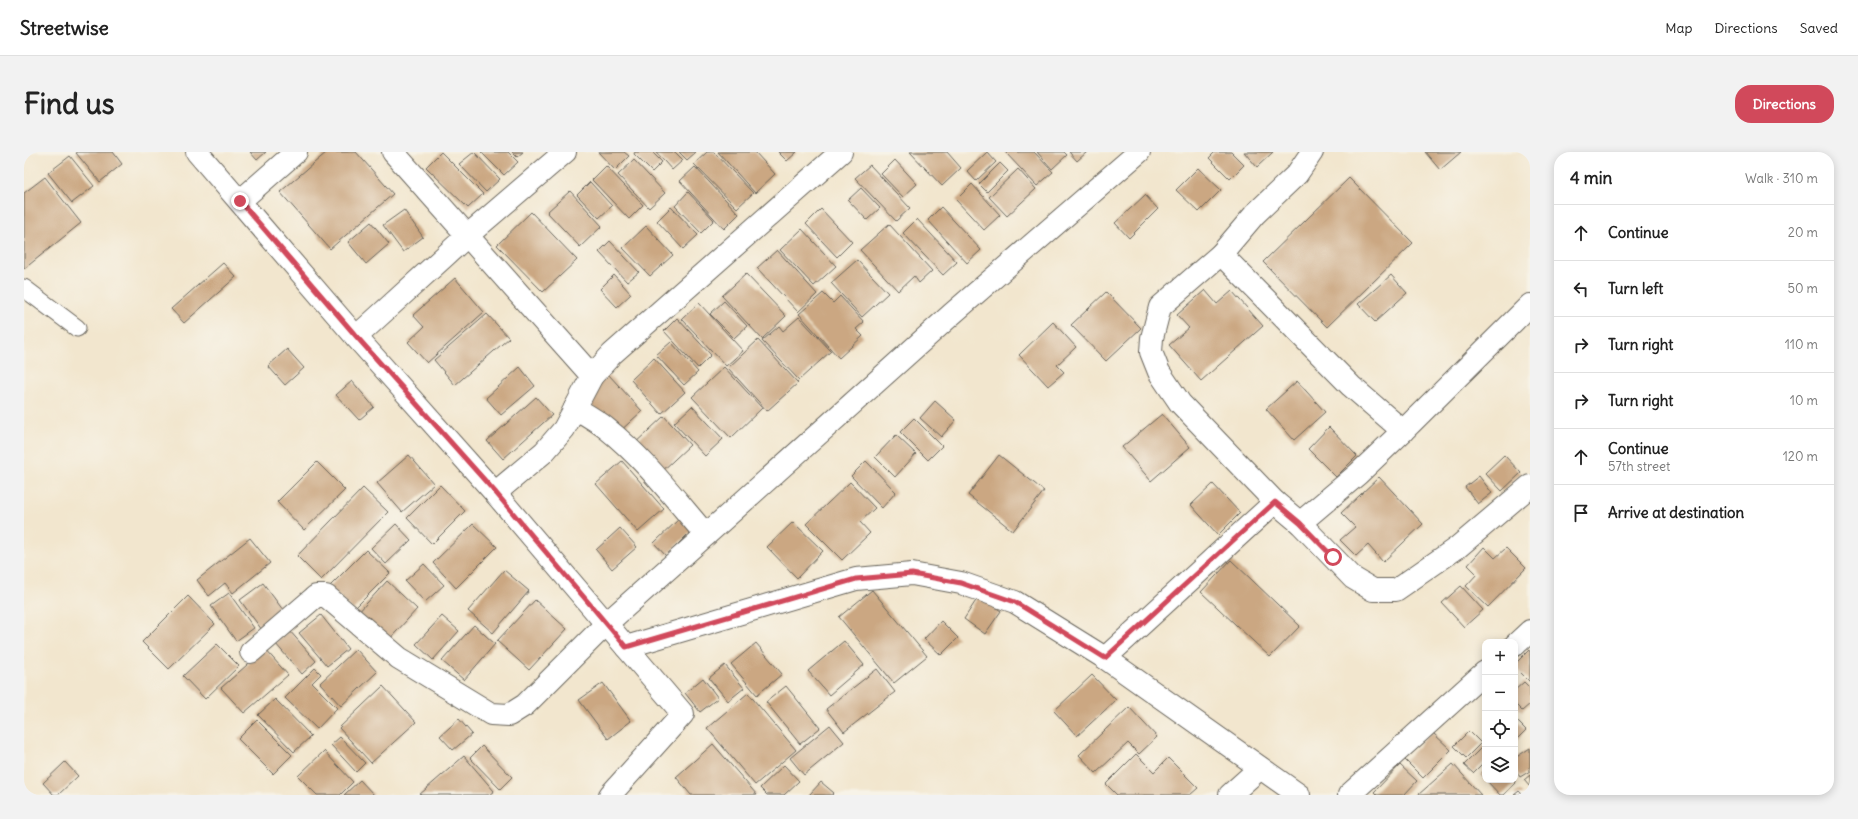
<!DOCTYPE html>
<html lang="en">
<head>
<meta charset="utf-8">
<style>
	body { margin:0; font-family:Delius,sans-serif; background:#f2f2f2; color:#222 }
	.controls { position:absolute; right:12px; bottom:12px; display:grid; overflow:hidden; border-radius:8px; box-shadow:0 2px 10px #0003 }
	.controls button { width:36px; height:36px; display:grid; place-items:center; padding:0; border:0; border-bottom:1px solid #e0e0e0; background:#fff; color:#222; font:20px sans-serif }
	.stop { position:absolute; width:12px; height:12px; margin:-9px; border:3px solid #d1495b; border-radius:50%; background:#fff }
	.stop.end { background:#d1495b; border-color:#fff; box-shadow:0 1px 4px #0008 }
	.list { margin:0; padding:0; list-style:none }
	h2 { display:flex; justify-content:space-between; align-items:center; height:52px; margin:0; padding:0 16px; font-size:17px }
	h2 small { font-size:13px; font-weight:400; color:#767676 }
	.list li { display:grid; grid-template-columns:26px 1fr auto; gap:12px; align-items:center; box-sizing:border-box; height:56px; padding:0 16px; border-top:1px solid #e0e0e0 }
	.list b { display:block; font-size:15px; white-space:nowrap }
	.list p { margin:0; font-size:13px; white-space:nowrap; color:#767676 }
	.list em { font-size:13px; font-style:normal; color:#767676 }
	.icon { flex:none; width:22px; height:22px; fill:none; stroke:currentColor; stroke-width:2; stroke-linecap:round; stroke-linejoin:round }
	.map { position:relative; flex:none; width:1506px; height:643px; overflow:hidden; border-radius:16px }
	header { display:flex; align-items:center; gap:24px; box-sizing:border-box; height:56px; padding:0 20px; background:#fff; border-bottom:1px solid #e0e0e0 }
	header strong { font-size:19px }
	nav { display:flex; gap:22px; margin-inline-start:auto; font-size:14px }
	.intro { display:flex; align-items:center; justify-content:space-between; box-sizing:border-box; height:96px; padding:0 24px }
	h1 { margin:0; font-size:28px }
	.button { padding:10px 18px; border-radius:16px; background:#d1495b; color:#fff; font-size:14px; font-weight:700 }
	main { display:flex; gap:24px; padding:0 24px }
	aside { flex:1; background:#fff; border-radius:16px; box-shadow:0 2px 10px #0003 }
	.map>svg:first-child { display:block }
	.building { fill:#cba782 }
	.lines { fill:none; stroke-linecap:round; stroke-linejoin:round }
	.service-casing { stroke:#67635a; stroke-width:19 }
	.minor-casing { stroke:#67635a; stroke-width:24 }
	.service { stroke:#fff; stroke-width:17 }
	.minor { stroke:#fff; stroke-width:22 }
	.route { stroke:#d1495b; stroke-width:5 }
</style>
</head>
<body>
<header>
<strong>Streetwise</strong>
<nav><a>Map</a><a>Directions</a><a>Saved</a></nav>
</header>
<div class="intro"><h1>Find us</h1><a class="button">Directions</a></div>
<main>
<div class="map">
<svg width="1506" height="643" viewBox="0 0 1506 643">
	<rect width="100%" height="100%" fill="#f7f3e8"/>
	<filter id="ink" filterUnits="userSpaceOnUse"><feTurbulence type="fractalNoise" baseFrequency=".025" numOctaves="2"/><feDisplacementMap in="SourceGraphic" scale="8" xChannelSelector="R" yChannelSelector="G"/><feConvolveMatrix kernelMatrix="1 2 1 2 8 2 1 2 1" color-interpolation-filters="sRGB"/></filter>
	<filter id="wash" filterUnits="userSpaceOnUse"><feTurbulence type="fractalNoise" baseFrequency=".012" numOctaves="4" result="noise"/><feDisplacementMap in="SourceGraphic" scale="16" xChannelSelector="R" yChannelSelector="G"/><feGaussianBlur stdDeviation="0.9" result="paint"/><feColorMatrix in="noise" values="0 0 0 0 0 0 0 0 0 0 0 0 0 0 0 0 0 1.4 0 .05"/><feComposite in="paint" operator="in"/></filter>
	<g filter="url(#wash)">
		<rect width="100%" height="100%" fill="#f2e6ce"/>
		<g id="blocks">
			<!-- building -->
			<g class="building">
				<polygon points="54,0 89,0 98,12 76,30 52,1"/>
				<polygon points="226,0 242,0 233,8"/>
				<polygon points="303,0 332,0 369,42 306,97 256,40"/>
				<polygon points="417,0 459,42 444,56 402,15"/>
				<polygon points="450,0 476,27 462,40 435,12"/>
				<polygon points="457,0 484,0 494,10 480,23"/>
				<polygon points="488,0 499,0 493,5"/>
				<polygon points="574,0 600,0 605,4 591,18"/>
				<polygon points="611,0 628,0 638,10 628,20 610,2"/>
				<polygon points="632,0 651,0 659,8 648,18"/>
				<polygon points="655,0 672,0 663,8"/>
				<polygon points="683,0 690,0 729,41 713,56 670,12"/>
				<polygon points="694,0 731,0 751,22 731,41"/>
				<polygon points="754,0 773,0 763,9"/>
				<polygon points="886,0 923,0 937,16 918,34"/>
				<polygon points="963,0 972,10 952,29 943,19"/>
				<polygon points="981,0 1010,0 1029,20 1013,34"/>
				<polygon points="1013,0 1040,0 1043,3 1028,17"/>
				<polygon points="1045,0 1063,0 1053,9"/>
				<polygon points="1191,0 1207,0 1220,13 1206,27 1185,6"/>
				<polygon points="1220,0 1249,0 1233,15"/>
				<polygon points="1401,0 1437,0 1416,18"/>
				<polygon points="46,4 70,34 48,51 24,21"/>
				<polygon points="610,8 641,41 625,56 594,23"/>
				<polygon points="871,8 893,32 879,45 857,22"/>
				<polygon points="976,11 984,19 963,40 955,32"/>
				<polygon points="846,13 886,56 872,69 831,26"/>
				<polygon points="582,14 619,53 605,67 568,28"/>
				<polygon points="671,15 715,62 700,77 656,29"/>
				<polygon points="1174,16 1197,38 1175,60 1152,38"/>
				<polygon points="994,17 1012,37 983,64 965,45"/>
				<polygon points="21,25 57,71 0,117 0,41"/>
				<polygon points="1325,26 1389,91 1303,175 1239,110"/>
				<polygon points="566,30 588,54 575,66 553,43"/>
				<polygon points="948,32 976,63 960,78 932,48"/>
				<polygon points="837,36 856,56 843,68 824,48"/>
				<polygon points="546,39 578,74 556,95 523,60"/>
				<polygon points="664,40 690,68 677,81 651,54"/>
				<polygon points="1121,43 1134,57 1105,86 1091,71"/>
				<polygon points="647,55 674,83 659,97 633,69"/>
				<polygon points="917,55 957,98 943,111 904,68"/>
				<polygon points="797,57 828,90 813,105 782,72"/>
				<polygon points="380,58 399,85 379,100 359,73"/>
				<polygon points="507,60 553,108 519,140 473,93"/>
				<polygon points="893,67 933,110 919,123 879,81"/>
				<polygon points="347,70 365,92 342,112 324,90"/>
				<polygon points="865,72 908,119 895,131 890,124 874,139 836,98"/>
				<polygon points="622,74 649,103 626,124 599,96"/>
				<polygon points="778,77 812,114 790,134 756,98"/>
				<polygon points="586,89 615,120 603,130 575,100"/>
				<polygon points="753,98 793,142 774,160 733,116"/>
				<polygon points="833,108 864,141 838,165 807,131"/>
				<polygon points="199,111 212,125 160,171 147,157"/>
				<polygon points="722,122 762,164 738,187 698,144"/>
				<polygon points="590,123 607,142 593,155 576,137"/>
				<polygon points="1367,123 1383,141 1351,170 1334,152"/>
				<polygon points="431,126 460,160 403,211 384,190 400,175 389,163"/>
				<polygon points="1181,138 1193,152 1208,139 1239,174 1177,229 1145,193 1165,176 1153,163"/>
				<polygon points="1082,140 1117,176 1082,209 1047,173"/>
				<polygon points="799,141 809,151 816,144 840,170 832,177 839,184 815,206 775,162"/>
				<polygon points="700,149 723,174 710,186 686,162"/>
				<polygon points="675,151 719,199 702,214 658,167"/>
				<polygon points="463,162 485,186 431,233 410,208"/>
				<polygon points="775,165 807,199 775,228 738,189 755,174 759,179"/>
				<polygon points="653,166 687,203 674,216 640,179"/>
				<polygon points="1029,170 1052,195 1033,213 1040,220 1024,234 995,203"/>
				<polygon points="734,188 774,231 743,259 704,216"/>
				<polygon points="647,190 674,220 660,233 632,203"/>
				<polygon points="263,197 280,216 261,233 244,214"/>
				<polygon points="630,206 661,240 637,262 607,228"/>
				<polygon points="496,215 511,234 477,263 462,246"/>
				<polygon points="700,215 738,256 707,286 668,245"/>
				<polygon points="584,222 618,259 594,281 566,252 573,232"/>
				<polygon points="328,229 350,255 335,268 312,243"/>
				<polygon points="1273,229 1301,260 1270,288 1242,257"/>
				<polygon points="512,245 528,263 479,307 463,289"/>
				<polygon points="911,249 932,268 917,285 896,266"/>
				<polygon points="668,254 699,287 681,304 650,271"/>
				<polygon points="1138,262 1166,295 1127,329 1098,295"/>
				<polygon points="640,264 666,293 635,322 608,294"/>
				<polygon points="890,266 918,294 904,308 876,280"/>
				<polygon points="1305,275 1333,304 1312,325 1284,297"/>
				<polygon points="872,283 892,302 871,325 851,305"/>
				<polygon points="385,303 410,332 378,360 353,331"/>
				<polygon points="975,303 1020,339 989,379 944,343"/>
				<polygon points="1480,303 1497,321 1478,339 1461,321"/>
				<polygon points="598,309 640,357 614,380 572,332"/>
				<polygon points="842,309 872,340 858,356 827,324"/>
				<polygon points="293,310 321,338 280,378 253,350"/>
				<polygon points="1455,324 1468,341 1454,352 1441,335"/>
				<polygon points="1355,325 1399,372 1359,410 1344,393 1332,404 1316,388 1331,375 1317,361"/>
				<polygon points="826,330 851,356 836,370 846,381 818,408 782,372"/>
				<polygon points="1189,332 1216,361 1194,383 1167,353"/>
				<polygon points="416,333 441,359 408,392 383,366"/>
				<polygon points="339,336 364,360 297,428 273,404"/>
				<polygon points="657,365 669,377 642,404 630,391"/>
				<polygon points="769,370 799,399 773,426 743,395"/>
				<polygon points="372,372 387,388 362,412 347,396"/>
				<polygon points="449,372 473,395 432,436 409,411"/>
				<polygon points="596,376 613,395 588,417 572,398"/>
				<polygon points="226,386 246,411 209,441 201,431 185,444 173,428"/>
				<polygon points="1460,395 1471,406 1482,396 1502,416 1464,455 1442,434 1453,422 1444,413"/>
				<polygon points="342,398 366,421 329,458 305,435"/>
				<polygon points="1207,408 1276,474 1246,505 1177,440"/>
				<polygon points="400,412 420,433 401,450 381,429"/>
				<polygon points="480,418 505,439 469,481 444,459"/>
				<polygon points="363,429 393,457 363,490 332,463"/>
				<polygon points="239,431 262,462 238,478 216,448"/>
				<polygon points="1437,434 1459,458 1440,475 1418,451"/>
				<polygon points="848,438 903,504 870,531 815,465"/>
				<polygon points="205,441 230,476 212,489 187,454"/>
				<polygon points="164,444 191,472 145,517 118,490"/>
				<polygon points="955,444 977,459 961,482 940,467"/>
				<polygon points="511,448 543,477 505,518 473,489"/>
				<polygon points="297,463 324,497 303,514 275,481"/>
				<polygon points="418,464 435,479 409,508 392,492"/>
				<polygon points="917,469 934,486 917,503 900,487"/>
				<polygon points="450,473 471,492 440,528 418,509"/>
				<polygon points="265,478 292,509 278,522 251,491"/>
				<polygon points="820,489 840,513 805,543 784,519"/>
				<polygon points="732,491 758,522 733,543 707,512"/>
				<polygon points="193,492 215,514 181,547 159,524"/>
				<polygon points="241,497 264,523 220,561 197,536"/>
				<polygon points="332,497 353,520 317,554 296,531"/>
				<polygon points="1505,498 1506,500 1506,530 1491,515 1491,512"/>
				<polygon points="701,513 720,536 704,549 685,526"/>
				<polygon points="291,516 297,522 288,531 313,556 293,577 261,546"/>
				<polygon points="853,517 871,540 820,580 802,557"/>
				<polygon points="1068,523 1092,548 1053,584 1030,559"/>
				<polygon points="679,526 694,546 676,560 661,541"/>
				<polygon points="1500,530 1506,536 1506,552 1498,559 1491,552 1491,538"/>
				<polygon points="579,531 607,569 584,587 555,548"/>
				<polygon points="359,534 392,570 347,611 315,576"/>
				<polygon points="762,534 796,576 776,592 742,550"/>
				<polygon points="724,541 772,598 731,633 683,576"/>
				<polygon points="251,547 287,584 270,600 234,563"/>
				<polygon points="1105,555 1133,585 1115,602 1104,591 1072,621 1055,603"/>
				<polygon points="435,567 448,582 429,598 416,584"/>
				<polygon points="1491,567 1502,578 1491,589"/>
				<polygon points="233,568 268,603 249,622 214,587"/>
				<polygon points="806,573 820,590 780,623 766,606"/>
				<polygon points="1445,579 1457,591 1442,606 1430,594"/>
				<polygon points="1408,580 1427,598 1399,626 1381,608"/>
				<polygon points="316,585 341,611 332,620 307,593"/>
				<polygon points="689,592 733,643 667,643 652,625"/>
				<polygon points="458,594 488,625 476,637 446,606"/>
				<polygon points="1459,594 1461,596 1461,609 1449,621 1440,613"/>
				<polygon points="1506,596 1506,619 1496,625 1491,617 1491,606"/>
				<polygon points="300,599 329,630 316,643 293,643 274,624"/>
				<polygon points="1112,602 1130,620 1144,606 1174,636 1166,643 1093,643 1082,632"/>
				<polygon points="440,604 470,639 465,643 395,643"/>
				<polygon points="41,610 54,624 34,643 30,643 19,631"/>
				<polygon points="1429,612 1457,643 1394,643"/>
				<polygon points="760,613 775,629 760,643 743,643 736,636"/>
				<polygon points="1376,613 1393,629 1380,643 1353,643 1350,640"/>
				<polygon points="1461,618 1461,627 1457,622"/>
				<polygon points="1506,623 1506,635 1500,628"/>
				<polygon points="336,628 350,643 320,643"/>
				<polygon points="1462,628 1490,628 1492,631 1479,643 1476,643"/>
				<polygon points="797,630 810,641 808,643 785,643"/>
				<polygon points="1495,639 1499,643 1490,643"/>
			</g>
		</g>
	</g>
	<g filter="url(#ink)">
		<use href="#blocks" fill-opacity="0" stroke="#67635a" stroke-width="1"/>
		<g class="lines">
			<defs>
				<polyline id="service" points="0,136 53,176"/>
				<g id="minor">
					<polyline points="173,0 332,185 471,341 602,495 832,427 888,422 937,431 991,450 1081,506 1275,643"/>
					<polyline points="369,0 568,224"/>
					<polyline points="216,49 272,0"/>
					<polyline points="1197,102 1327,234 1379,279 1334,322 1276,371"/>
					<polyline points="332,185 444,83 541,0"/>
					<path d="M 551,256 C 561,262 572,268 582,276 C 620,306 650,346 682,383"/>
					<polyline points="1379,279 1506,153"/>
					<polyline points="471,341 520,300 540,277 568,224 588,202 817,0"/>
					<polyline points="1251,350 1156,251 1135,220 1127,200 1128,186 1136,155 1197,102 1231,62 1273,22 1288,0"/>
					<polyline points="1491,493 1506,479"/>
					<polyline points="227,500 292,444 302,444 375,506 467,562 485,563 501,553 582,472 682,383 928,162 1115,0"/>
					<polyline points="1081,506 1251,350 1276,371 1329,426 1349,438 1372,438 1434,395 1506,334"/>
					<polyline points="586,643 659,562 602,495"/>
					<polyline points="1206,643 1236,616"/>
					<polyline points="1325,643 1461,520"/>
				</g>
			</defs>
			<!-- service casing -->
			<use href="#service" class="service-casing"/>
			<!-- minor casing -->
			<use href="#minor" class="minor-casing"/>
			<!-- service -->
			<use href="#service" class="service"/>
			<!-- minor -->
			<use href="#minor" class="minor"/>
		</g>
	</g>
	<g class="lines" filter="url(#ink)">
		<!-- route -->
		<polyline class="route" points="216,49 332,184 472,341 602,495 832,427 888,422 937,431 991,450 1081,506 1251,350 1276,371 1309,405"/>
	</g>
</svg>
<div class="controls">
<button>+</button>
<button>−</button>
<button><svg class="icon" aria-label="locate" viewBox="0 0 24 24"><circle cx="12" cy="12" r="6"/><path d="M12 2v4M12 18v4M2 12h4M18 12h4"/></svg></button>
<button><svg class="icon" aria-label="layers" viewBox="0 0 24 24"><path d="M12 4l9 5-9 5-9-5zM3 14l9 5 9-5"/></svg></button>
</div>
<div class="stop" style="left:1309px;top:405px"></div>
<div class="stop end" style="left:216px;top:49px"></div>
</div>
<aside>
<h2>4 min<small>Walk · 310 m</small></h2>
<ul class="list">
<li><svg class="icon" aria-label="ahead" viewBox="0 0 24 24"><path d="M12 20V5M6 11l6-6 6 6"/></svg><div><b>Continue</b></div><em>20 m</em></li>
<li><svg class="icon" aria-label="left" viewBox="0 0 24 24"><path d="M17 20v-9H6M10 6l-5 5 5 5"/></svg><div><b>Turn left</b></div><em>50 m</em></li>
<li><svg class="icon" aria-label="right" viewBox="0 0 24 24"><path d="M7 20v-9h11M14 6l5 5-5 5"/></svg><div><b>Turn right</b></div><em>110 m</em></li>
<li><svg class="icon" aria-label="right" viewBox="0 0 24 24"><path d="M7 20v-9h11M14 6l5 5-5 5"/></svg><div><b>Turn right</b></div><em>10 m</em></li>
<li><svg class="icon" aria-label="ahead" viewBox="0 0 24 24"><path d="M12 20V5M6 11l6-6 6 6"/></svg><div><b>Continue</b><p>57th street</p></div><em>120 m</em></li>
<li><svg class="icon" aria-label="arrive" viewBox="0 0 24 24"><path d="M6 21V4h12l-3 4 3 4H6"/></svg><div><b>Arrive at destination</b></div></li>
</ul>
</aside>
</main>
</body>
</html>
